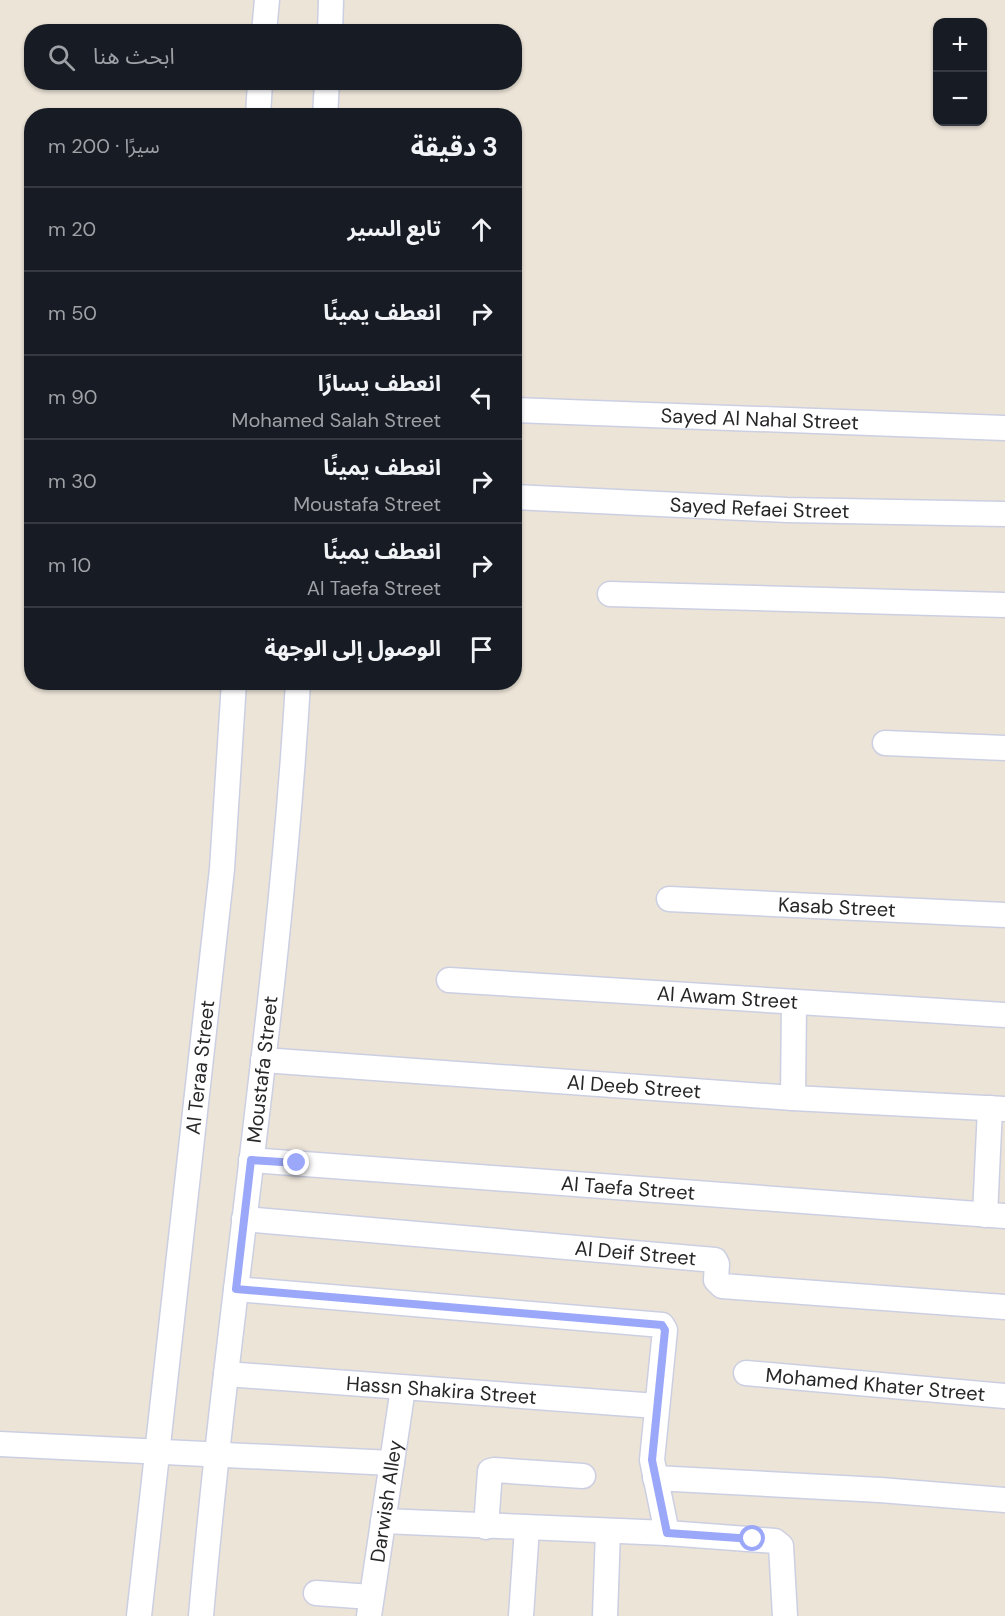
<!DOCTYPE html>
<html lang="ar">
<head>
<meta charset="utf-8">
<style>
	body { margin:0; font-family:"DM Sans","Noto Sans Arabic",sans-serif; background:#20242c; color:#f1f3f6; direction:rtl }
	.controls { position:absolute; right:18px; top:18px; display:grid; overflow:hidden; border-radius:12px; box-shadow:0 2px 4px #0004 }
	.controls button { width:54px; height:54px; display:grid; place-items:center; padding:0; border:0; border-bottom:2px solid #363941; background:#171b24; color:#f1f3f6; font:30px sans-serif }
	.stop { position:absolute; width:18px; height:18px; margin:-14px; border:4px solid #9ba8fa; border-radius:50%; background:#fff }
	.stop.end { background:#9ba8fa; border-color:#fff; box-shadow:0 2px 6px #0008 }
	.list { margin:0; padding:0; list-style:none }
	h2 { display:flex; justify-content:space-between; align-items:center; height:78px; margin:0; padding:0 24px; font-size:26px }
	h2 small { font-size:20px; font-weight:400; color:#9ea1a6 }
	.list li { display:grid; grid-template-columns:39px 1fr auto; gap:18px; align-items:center; box-sizing:border-box; height:84px; padding:0 24px; border-top:2px solid #363941 }
	.list b { display:block; font-size:22px; white-space:nowrap }
	.list p { margin:0; font-size:20px; white-space:nowrap; color:#9ea1a6 }
	.list em { font-size:20px; font-style:normal; color:#9ea1a6 }
	.icon { flex:none; width:33px; height:33px; fill:none; stroke:currentColor; stroke-width:2; stroke-linecap:round; stroke-linejoin:round }
	.map { position:relative; flex:none; width:1005px; height:1616px; overflow:hidden; direction:ltr }
	.search { position:absolute; background:#171b24; box-shadow:0 2px 4px #0004; left:24px; top:24px; width:498px; height:66px; display:flex; align-items:center; gap:15px; box-sizing:border-box; padding:0 21px; border-radius:24px; color:#9ea1a6; font-size:22px }
	.panel { position:absolute; background:#171b24; box-shadow:0 2px 4px #0004; left:24px; top:108px; width:498px; height:582px; border-radius:24px; direction:rtl }
	.map>svg:first-child { display:block }
	.lines { fill:none; stroke-linecap:round; stroke-linejoin:round }
	.minor-casing { stroke:#cccfe2; stroke-width:27 }
	.minor { stroke:#fff; stroke-width:24 }
	.route { stroke:#9ba8fa; stroke-width:8 }
	.labels { text-anchor:middle; stroke-width:4.5; stroke-linejoin:round; paint-order:stroke }
	.street-label { font-size:20px; fill:#272727; stroke:#fff }
</style>
</head>
<body>
<div class="map">
<svg width="1005" height="1616" viewBox="0 0 1005 1616">
	<rect width="100%" height="100%" fill="#ece4d7"/>
	<g class="lines">
		<defs>
			<g id="minor">
				<polyline points="264,32 267,0"/>
				<polyline points="330,32 331,0"/>
				<polyline points="258,116 260,82"/>
				<polyline points="325,116 327,82"/>
				<path id="s1" d="M 514,410 L 1005,428"/>
				<path id="s2" d="M 514,497 L 787,510 L 1005,514"/>
				<polyline points="610,594 1005,605"/>
				<polyline points="885,743 1005,748"/>
				<path id="s3" d="M 669,899 L 1005,915"/>
				<path id="s4" d="M 449,980 L 1005,1015"/>
				<path id="s5" d="M 263,1060 L 793,1098 L 1005,1109"/>
				<polyline points="793,1098 794,1002"/>
				<path id="s6" d="M 251,1160 L 1005,1216"/>
				<polyline points="985,1215 990,1108"/>
				<path id="s7" d="M 244,1219 L 715,1260 L 717,1264 L 716,1280 L 722,1286 L 1005,1307"/>
				<polyline points="236,1289 662,1325 665,1330 652,1460 667,1533"/>
				<path id="s8" d="M 746,1373 L 1005,1396"/>
				<path id="s9" d="M 226,1374 L 657,1406"/>
				<polyline points="0,1444 392,1463"/>
				<polyline points="655,1478 880,1490 1005,1500"/>
				<polyline points="383,1521 667,1533 775,1541 781,1546 785,1616"/>
				<polyline points="486,1527 490,1471 494,1470 583,1476"/>
				<polyline points="316,1593 371,1597"/>
				<path id="s10" d="M 139,1616 L 222,869 L 234,682"/>
				<path id="s11" d="M 201,1616 C 228,1304 280,995 298,682"/>
				<path id="s12" d="M 369,1616 L 403,1388"/>
				<polyline points="521,1616 527,1528"/>
				<polyline points="605,1616 608,1531"/>
			</g>
		</defs>
		<!-- minor casing -->
		<use href="#minor" class="minor-casing"/>
		<!-- minor -->
		<use href="#minor" class="minor"/>
	</g>
	<g class="lines">
		<!-- route -->
		<polyline class="route" points="297,1163 251,1160 236,1289 662,1325 665,1330 652,1460 667,1533 753,1539"/>
	</g>
	<g class="labels">
		<!-- street labels -->
		<g class="street-label">
			<text dy="7" stroke="none"><textPath href="#s1" startOffset="246">Sayed Al Nahal Street</textPath></text>
			<text dy="7" stroke="none"><textPath href="#s2" startOffset="246">Sayed Refaei Street</textPath></text>
			<text dy="7" stroke="none"><textPath href="#s3" startOffset="168">Kasab Street</textPath></text>
			<text dy="7" stroke="none"><textPath href="#s4" startOffset="279">Al Awam Street</textPath></text>
			<text dy="7" stroke="none"><textPath href="#s10" startOffset="552">Al Teraa Street</textPath></text>
			<text dy="7" stroke="none"><textPath href="#s11" startOffset="550">Moustafa Street</textPath></text>
			<text dy="7" stroke="none"><textPath href="#s5" startOffset="372">Al Deeb Street</textPath></text>
			<text dy="7" stroke="none"><textPath href="#s6" startOffset="378">Al Taefa Street</textPath></text>
			<text dy="7" stroke="none"><textPath href="#s7" startOffset="393">Al Deif Street</textPath></text>
			<text dy="7" stroke="none"><textPath href="#s8" startOffset="130">Mohamed Khater Street</textPath></text>
			<text dy="7" stroke="none"><textPath href="#s9" startOffset="216">Hassn Shakira Street</textPath></text>
			<text dy="7" stroke="none"><textPath href="#s12" startOffset="116">Darwish Alley</textPath></text>
		</g>
	</g>
</svg>
<div class="controls">
<button>+</button>
<button>−</button>
</div>
<div class="stop" style="left:753px;top:1539px"></div>
<div class="stop end" style="left:297px;top:1163px"></div>
<div class="search"><svg class="icon" aria-label="search" viewBox="0 0 24 24"><circle cx="10" cy="10" r="6"/><path d="M15 15l6 6"/></svg>ابحث هنا</div>
<section class="panel">
<h2>3 دقيقة<small>سيرًا · 200 m</small></h2>
<ul class="list">
<li><svg class="icon" aria-label="ahead" viewBox="0 0 24 24"><path d="M12 20V5M6 11l6-6 6 6"/></svg><div><b>تابع السير</b></div><em>20 m</em></li>
<li><svg class="icon" aria-label="right" viewBox="0 0 24 24"><path d="M7 20v-9h11M14 6l5 5-5 5"/></svg><div><b>انعطف يمينًا</b></div><em>50 m</em></li>
<li><svg class="icon" aria-label="left" viewBox="0 0 24 24"><path d="M17 20v-9H6M10 6l-5 5 5 5"/></svg><div><b>انعطف يسارًا</b><p>Mohamed Salah Street</p></div><em>90 m</em></li>
<li><svg class="icon" aria-label="right" viewBox="0 0 24 24"><path d="M7 20v-9h11M14 6l5 5-5 5"/></svg><div><b>انعطف يمينًا</b><p>Moustafa Street</p></div><em>30 m</em></li>
<li><svg class="icon" aria-label="right" viewBox="0 0 24 24"><path d="M7 20v-9h11M14 6l5 5-5 5"/></svg><div><b>انعطف يمينًا</b><p>Al Taefa Street</p></div><em>10 m</em></li>
<li><svg class="icon" aria-label="arrive" viewBox="0 0 24 24"><path d="M6 21V4h12l-3 4 3 4H6"/></svg><div><b>الوصول إلى الوجهة</b></div></li>
</ul>
</section>
</div>
</body>
</html>
